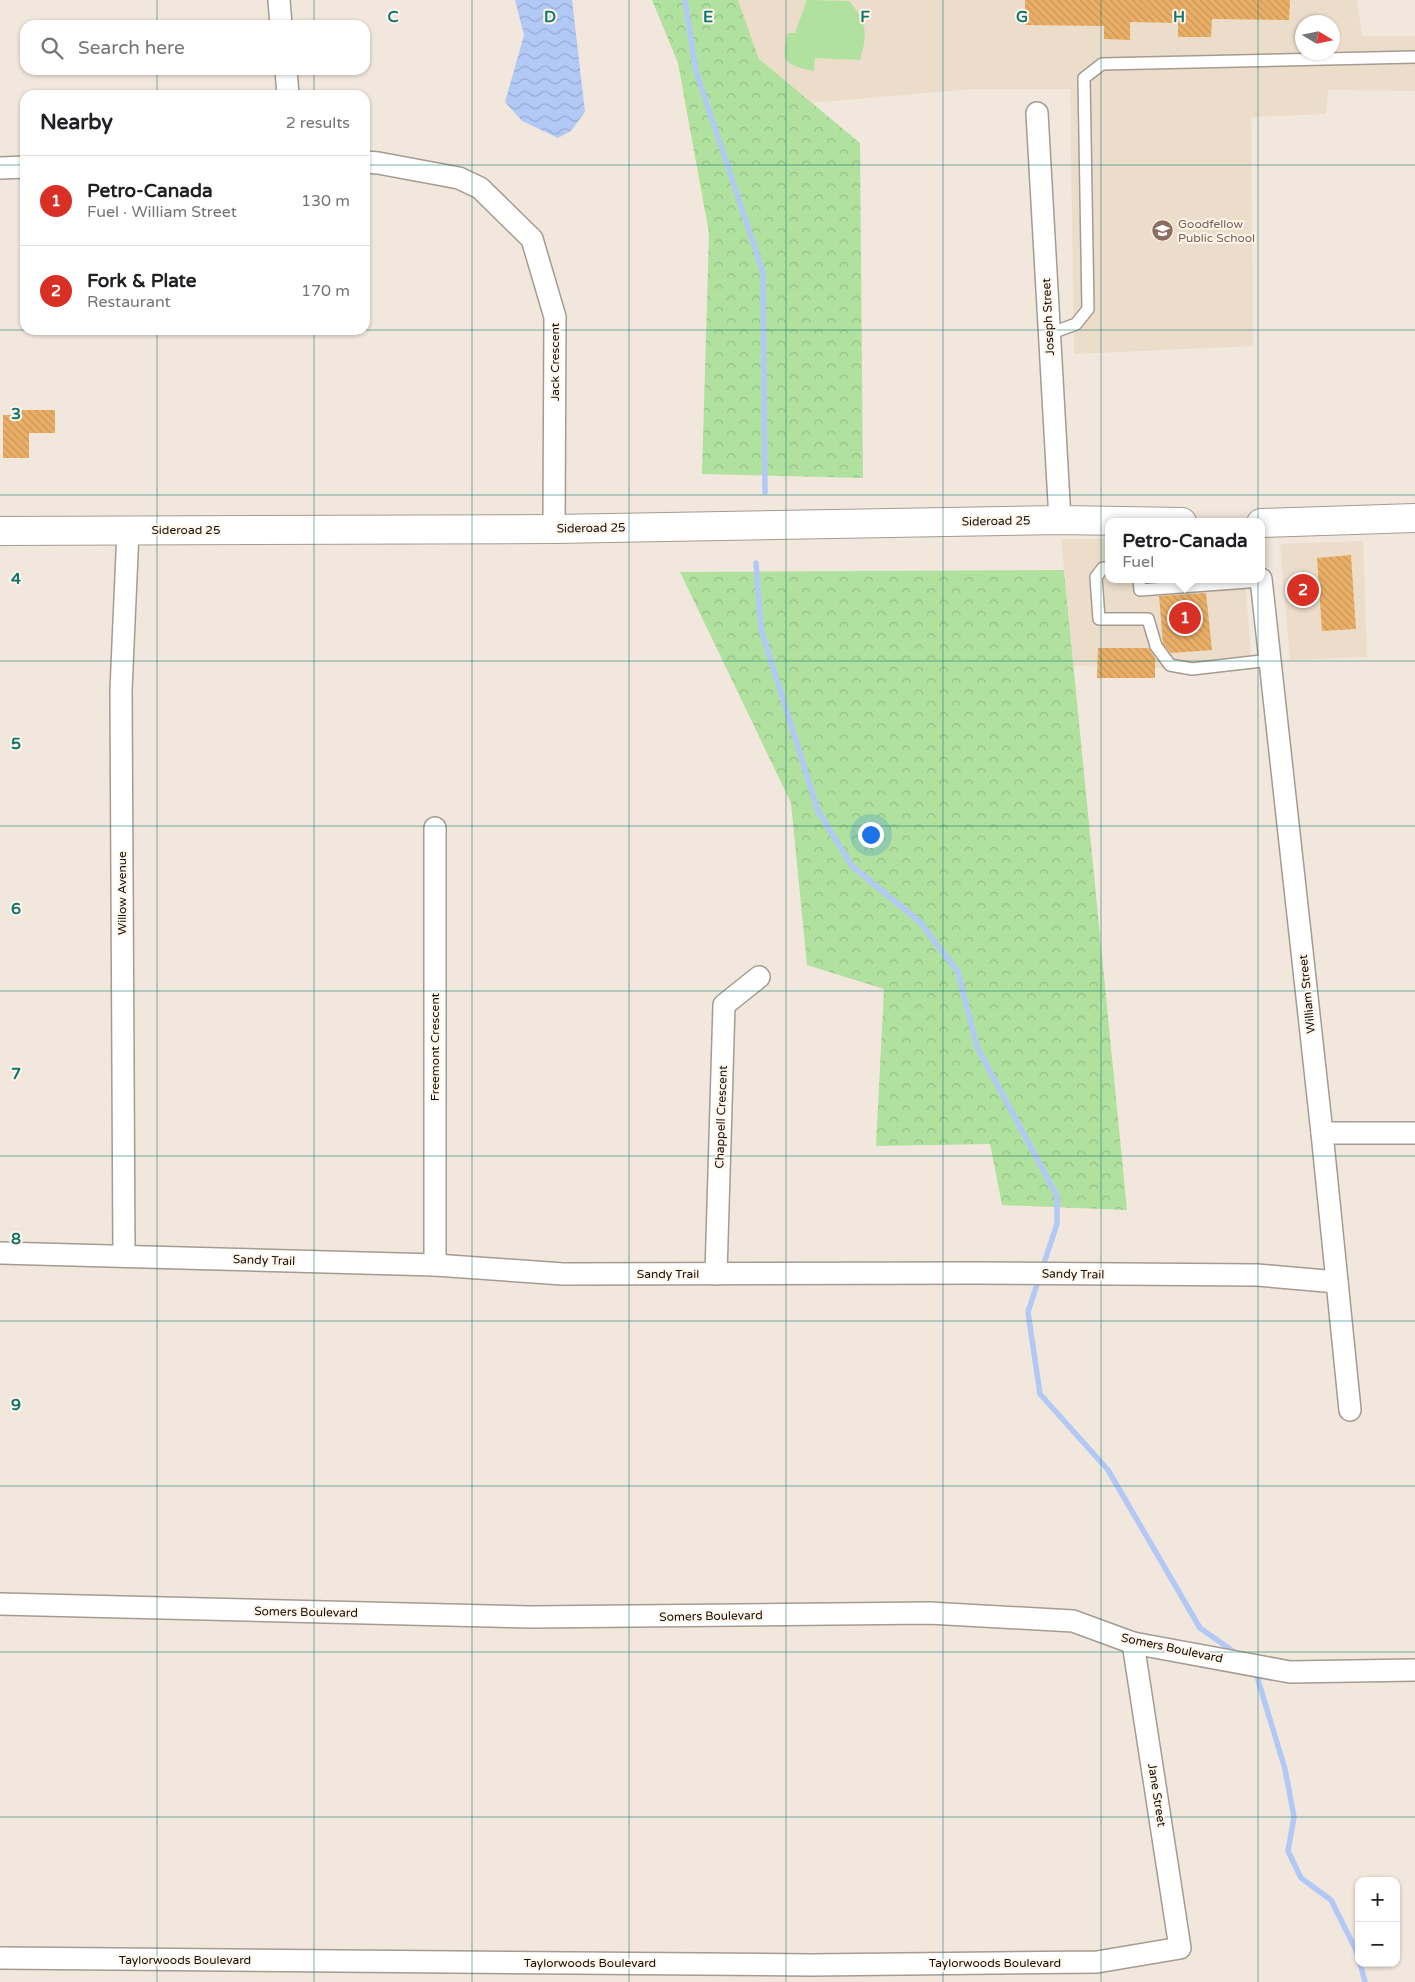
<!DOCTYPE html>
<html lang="en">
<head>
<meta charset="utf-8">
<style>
	body { margin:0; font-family:"Varela Round",sans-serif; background:#f6f6f6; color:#202124 }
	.controls { position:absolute; right:15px; bottom:15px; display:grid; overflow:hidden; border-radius:10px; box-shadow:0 1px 4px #0004 }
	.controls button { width:45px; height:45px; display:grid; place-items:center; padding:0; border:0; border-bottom:1px solid #e0e0e0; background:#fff; color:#202124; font:25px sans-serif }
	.compass { position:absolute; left:1295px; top:15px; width:45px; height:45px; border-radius:50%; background:#fff; box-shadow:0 1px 4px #0004; rotate:100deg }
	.you { position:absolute; left:870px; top:834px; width:18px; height:18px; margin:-12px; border:4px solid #fff; border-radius:50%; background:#1a73e8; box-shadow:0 0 0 8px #1a73e833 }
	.badge { display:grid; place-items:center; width:32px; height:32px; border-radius:50%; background:#d93025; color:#fff; font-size:16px; font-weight:700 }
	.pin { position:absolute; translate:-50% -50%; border:2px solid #fff; box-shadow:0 1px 5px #0006 }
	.popup { position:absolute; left:1105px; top:518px; width:160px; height:65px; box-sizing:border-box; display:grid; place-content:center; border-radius:10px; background:#fff; filter:drop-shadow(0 1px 4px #0005); font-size:16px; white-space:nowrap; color:#757577 }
	.popup b { font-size:19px; color:#202124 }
	.popup::after { content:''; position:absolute; left:50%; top:100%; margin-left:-10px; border:10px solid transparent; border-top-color:#fff }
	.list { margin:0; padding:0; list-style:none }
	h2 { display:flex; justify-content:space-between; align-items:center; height:65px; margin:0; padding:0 20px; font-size:21px }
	h2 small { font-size:16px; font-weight:400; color:#757577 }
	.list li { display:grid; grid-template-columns:32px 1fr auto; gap:15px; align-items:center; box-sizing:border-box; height:90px; padding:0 20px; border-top:1px solid #e0e0e0 }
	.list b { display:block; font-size:19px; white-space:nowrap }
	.list p { margin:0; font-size:16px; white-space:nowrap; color:#757577 }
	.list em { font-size:16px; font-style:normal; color:#757577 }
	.icon { flex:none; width:28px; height:28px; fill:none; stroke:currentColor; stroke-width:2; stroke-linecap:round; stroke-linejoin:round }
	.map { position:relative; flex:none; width:1415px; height:1982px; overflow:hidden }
	.search { position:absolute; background:#fff; box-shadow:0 1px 4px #0004; left:20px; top:20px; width:350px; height:55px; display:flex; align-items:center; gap:12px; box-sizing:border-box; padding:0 18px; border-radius:15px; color:#757577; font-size:19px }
	.panel { position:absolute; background:#fff; box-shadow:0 1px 4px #0004; left:20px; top:90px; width:350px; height:245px; border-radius:15px }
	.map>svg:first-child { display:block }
	.commercial { fill:#ebddca }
	.education { fill:#ecddca; fill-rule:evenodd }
	.forest { fill:url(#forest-crowns) }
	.park { fill:#b1e19e }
	.water { fill:url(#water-waves) }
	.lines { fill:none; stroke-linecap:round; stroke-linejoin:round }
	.stream { stroke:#b2c9f6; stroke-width:5.5 }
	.building { fill:url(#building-back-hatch) }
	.service-casing { stroke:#a59b90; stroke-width:14 }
	.minor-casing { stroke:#a59b90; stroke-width:24 }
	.secondary-casing { stroke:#a59b90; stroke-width:30 }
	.service { stroke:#fff; stroke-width:11 }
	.minor { stroke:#fff; stroke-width:21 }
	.secondary { stroke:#fff; stroke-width:28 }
	.grid { fill:none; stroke:#0f766e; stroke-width:1; stroke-opacity:0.55 }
	.labels { text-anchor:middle; stroke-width:4; stroke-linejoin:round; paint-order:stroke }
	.education-label { font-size:12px; fill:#785e54; stroke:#fff5e9; text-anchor:start }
	.street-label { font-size:12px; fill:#130f0b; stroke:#fff5e9 }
	.grid-label { font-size:16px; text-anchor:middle; font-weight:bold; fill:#0f766e; stroke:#fff5e9; stroke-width:4; stroke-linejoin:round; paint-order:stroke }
</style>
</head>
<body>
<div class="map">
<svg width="1415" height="1982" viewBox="0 0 1415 1982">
	<defs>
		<pattern id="forest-crowns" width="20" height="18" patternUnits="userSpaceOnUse" patternTransform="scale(1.25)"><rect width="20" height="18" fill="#b1e19e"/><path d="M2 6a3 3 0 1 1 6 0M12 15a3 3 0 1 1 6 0" fill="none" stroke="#97c087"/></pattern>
		<pattern id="water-waves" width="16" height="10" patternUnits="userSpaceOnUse" patternTransform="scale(1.25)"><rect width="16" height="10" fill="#b2c9f6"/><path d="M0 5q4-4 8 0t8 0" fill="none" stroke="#98abd2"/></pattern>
		<pattern id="building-back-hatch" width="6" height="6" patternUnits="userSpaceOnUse" patternTransform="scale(1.25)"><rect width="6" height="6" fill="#eaaf67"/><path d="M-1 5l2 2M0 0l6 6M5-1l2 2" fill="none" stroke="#c89558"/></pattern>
	</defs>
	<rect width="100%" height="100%" fill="#f2e7dc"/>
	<!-- commercial -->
	<g class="commercial">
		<polygon points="1061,539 1109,539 1109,579 1245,579 1252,670 1074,666"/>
		<polygon points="1363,541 1367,657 1290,660 1280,544"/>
	</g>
	<!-- education -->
	<path class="education" d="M 738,0 L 1357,0 L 1362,36 L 1415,36 L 1415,91 L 1328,90 L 1326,114 L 1251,117 L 1253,346 L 1074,354 L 1070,89 L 973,89 L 811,103 L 759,59 ZM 1302,22 L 1332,22 L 1332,52 L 1302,52 Z"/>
	<!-- forest -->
	<g class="forest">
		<polygon points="652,0 738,0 759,59 860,143 863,478 702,474 709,233 678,63"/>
		<polygon points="1064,570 1127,1210 1002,1205 990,1144 876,1146 884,989 807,965 791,803 680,572"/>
	</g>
	<!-- park -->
	<path class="park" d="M 807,0 L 849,1 C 867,22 868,34 860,60 L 815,58 L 814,71 C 786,65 780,63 788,33 L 795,33 Z"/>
	<!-- water -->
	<polygon class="water" points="515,0 572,0 585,112 571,131 558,138 522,121 505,102 524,35"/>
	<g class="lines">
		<!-- stream -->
		<g class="stream">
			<polyline points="685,0 696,71 763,272 765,492"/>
			<polyline points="756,563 761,629 818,811 852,866 919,921 958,972 977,1047 1057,1196 1057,1224 1042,1269"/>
			<polyline points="1039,1278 1028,1312 1040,1394 1108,1470 1200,1628 1237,1654"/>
			<polyline points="1255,1670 1285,1769 1294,1817 1288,1851 1301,1878 1331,1900 1355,1948 1359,1960"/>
			<polyline points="1360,1963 1365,1982"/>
		</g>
	</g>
	<!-- building -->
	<g class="building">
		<polygon points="1025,0 1290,0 1289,20 1212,19 1211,37 1178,37 1178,23 1130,22 1130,40 1104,39 1104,26 1025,25"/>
		<polygon points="18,410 55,410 55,433 29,433 29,458 3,458 3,415 18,415"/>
		<polygon points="1351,555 1356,629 1322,631 1317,558"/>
		<polygon points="1206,593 1212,650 1171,653 1163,644 1159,596"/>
		<polygon points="1098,648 1149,648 1155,658 1155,678 1097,678"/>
	</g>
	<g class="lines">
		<defs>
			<g id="service">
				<polyline points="1049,334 1076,324 1088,309 1084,78 1102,64 1415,57"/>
				<polyline points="1109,568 1103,568 1096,577 1099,619 1148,619 1156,646 1170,665 1192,669 1270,660"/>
				<polyline points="1139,579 1140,590 1261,581"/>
			</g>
			<g id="minor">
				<polyline points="279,0 281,25"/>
				<polyline points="286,70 288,95"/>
				<polyline points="1037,113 1060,520"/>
				<polyline points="365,162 378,163 459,178 480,188 532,239 555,317 554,529"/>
				<polyline points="0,168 25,167"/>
				<polyline points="1261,579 1322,1133 1350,1410"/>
				<polyline points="1322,1133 1415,1133"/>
				<polyline points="0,1253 435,1265 563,1274 975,1273 1257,1275 1337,1282"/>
				<polyline points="124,1256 121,690 128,531"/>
				<polyline points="435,1265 435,828"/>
				<polyline points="716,1274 724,1005 759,977"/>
				<polyline points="0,1604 531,1617 929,1613 1073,1621 1133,1643 1290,1672 1415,1670"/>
				<polyline points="0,1958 811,1965 1097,1962 1180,1948 1133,1643"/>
			</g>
			<g id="secondary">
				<polyline points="1261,523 1415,518"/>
				<polyline points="0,531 554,529 1060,520 1182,522"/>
			</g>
		</defs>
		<!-- service casing -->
		<use href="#service" class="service-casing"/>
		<!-- minor casing -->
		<use href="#minor" class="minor-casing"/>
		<!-- secondary casing -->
		<use href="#secondary" class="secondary-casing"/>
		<!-- service -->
		<use href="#service" class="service"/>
		<!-- minor -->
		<use href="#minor" class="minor"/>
		<!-- secondary -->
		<use href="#secondary" class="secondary"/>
	</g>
	<!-- grid -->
	<path class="grid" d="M 157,0 L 157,25M 314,0 L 314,25M 472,0 L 472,1982M 629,0 L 629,1982M 786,0 L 786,1982M 943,0 L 943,1982M 1101,0 L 1101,1982M 1258,0 L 1258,1982M 157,70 L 157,95M 314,70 L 314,95M 0,165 L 25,165M 365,165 L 1415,165M 0,330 L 1415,330M 157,330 L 157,1982M 314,330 L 314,1982M 0,495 L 1415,495M 0,661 L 1415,661M 0,826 L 1415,826M 0,991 L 1415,991M 0,1156 L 1415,1156M 0,1321 L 1415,1321M 0,1486 L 1415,1486M 0,1652 L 1415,1652M 0,1817 L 1415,1817"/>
	<!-- icons -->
	<defs>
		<symbol id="school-disc" viewBox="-11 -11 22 22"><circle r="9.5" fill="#8d6e63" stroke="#fff5e9"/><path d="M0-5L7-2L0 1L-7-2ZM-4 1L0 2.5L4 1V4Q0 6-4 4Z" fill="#fff"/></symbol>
	</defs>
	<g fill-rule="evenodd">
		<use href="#school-disc" x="1150" y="218" width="25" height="25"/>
	</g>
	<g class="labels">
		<!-- education labels -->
		<g class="education-label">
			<text x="1178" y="228">Goodfellow<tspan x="1178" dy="14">Public School</tspan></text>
		</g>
		<!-- street labels -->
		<g class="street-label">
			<text transform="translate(1048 317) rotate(-93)" y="4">Joseph Street</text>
			<text transform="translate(555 362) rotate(-90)" y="4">Jack Crescent</text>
			<text transform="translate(996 521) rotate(-1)" y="4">Sideroad 25</text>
			<text transform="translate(591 528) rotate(-1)" y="4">Sideroad 25</text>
			<text x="186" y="534">Sideroad 25</text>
			<text transform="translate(122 893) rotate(-90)" y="4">Willow Avenue</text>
			<text transform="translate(1307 994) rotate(-96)" y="4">William Street</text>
			<text transform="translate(435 1047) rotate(-90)" y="4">Freemont Crescent</text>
			<text transform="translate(721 1117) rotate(-88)" y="4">Chappell Crescent</text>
			<text transform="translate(264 1260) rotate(2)" y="4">Sandy Trail</text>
			<text x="668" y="1278">Sandy Trail</text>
			<text transform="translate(1073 1274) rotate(1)" y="4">Sandy Trail</text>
			<text transform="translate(306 1612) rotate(1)" y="4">Somers Boulevard</text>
			<text transform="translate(711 1616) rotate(-1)" y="4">Somers Boulevard</text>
			<text transform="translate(1172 1648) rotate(12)" y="4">Somers Boulevard</text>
			<text transform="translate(1157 1795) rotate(81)" y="4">Jane Street</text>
			<text x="185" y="1964">Taylorwoods Boulevard</text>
			<text x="590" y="1967">Taylorwoods Boulevard</text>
			<text x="995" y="1967">Taylorwoods Boulevard</text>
		</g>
	</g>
	<g class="grid-label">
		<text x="393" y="22">C</text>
		<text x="550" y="22">D</text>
		<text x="708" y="22">E</text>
		<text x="865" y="22">F</text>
		<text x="1022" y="22">G</text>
		<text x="1179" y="22">H</text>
		<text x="16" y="419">3</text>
		<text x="16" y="584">4</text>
		<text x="16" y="749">5</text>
		<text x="16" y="914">6</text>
		<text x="16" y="1079">7</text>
		<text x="16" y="1244">8</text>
		<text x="16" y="1410">9</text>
	</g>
</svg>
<div class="controls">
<button>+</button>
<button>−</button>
</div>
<svg class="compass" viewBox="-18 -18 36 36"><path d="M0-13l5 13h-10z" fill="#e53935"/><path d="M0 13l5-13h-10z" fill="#757577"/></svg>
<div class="you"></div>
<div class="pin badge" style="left:1185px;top:618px">1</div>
<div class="popup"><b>Petro-Canada</b>Fuel</div>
<div class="pin badge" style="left:1303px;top:590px">2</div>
<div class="search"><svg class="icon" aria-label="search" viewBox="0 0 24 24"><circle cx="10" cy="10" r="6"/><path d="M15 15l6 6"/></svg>Search here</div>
<section class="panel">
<h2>Nearby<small>2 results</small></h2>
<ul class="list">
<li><span class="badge">1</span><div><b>Petro-Canada</b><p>Fuel · William Street</p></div><em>130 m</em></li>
<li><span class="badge">2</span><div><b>Fork &amp; Plate</b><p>Restaurant</p></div><em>170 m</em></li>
</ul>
</section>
</div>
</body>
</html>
